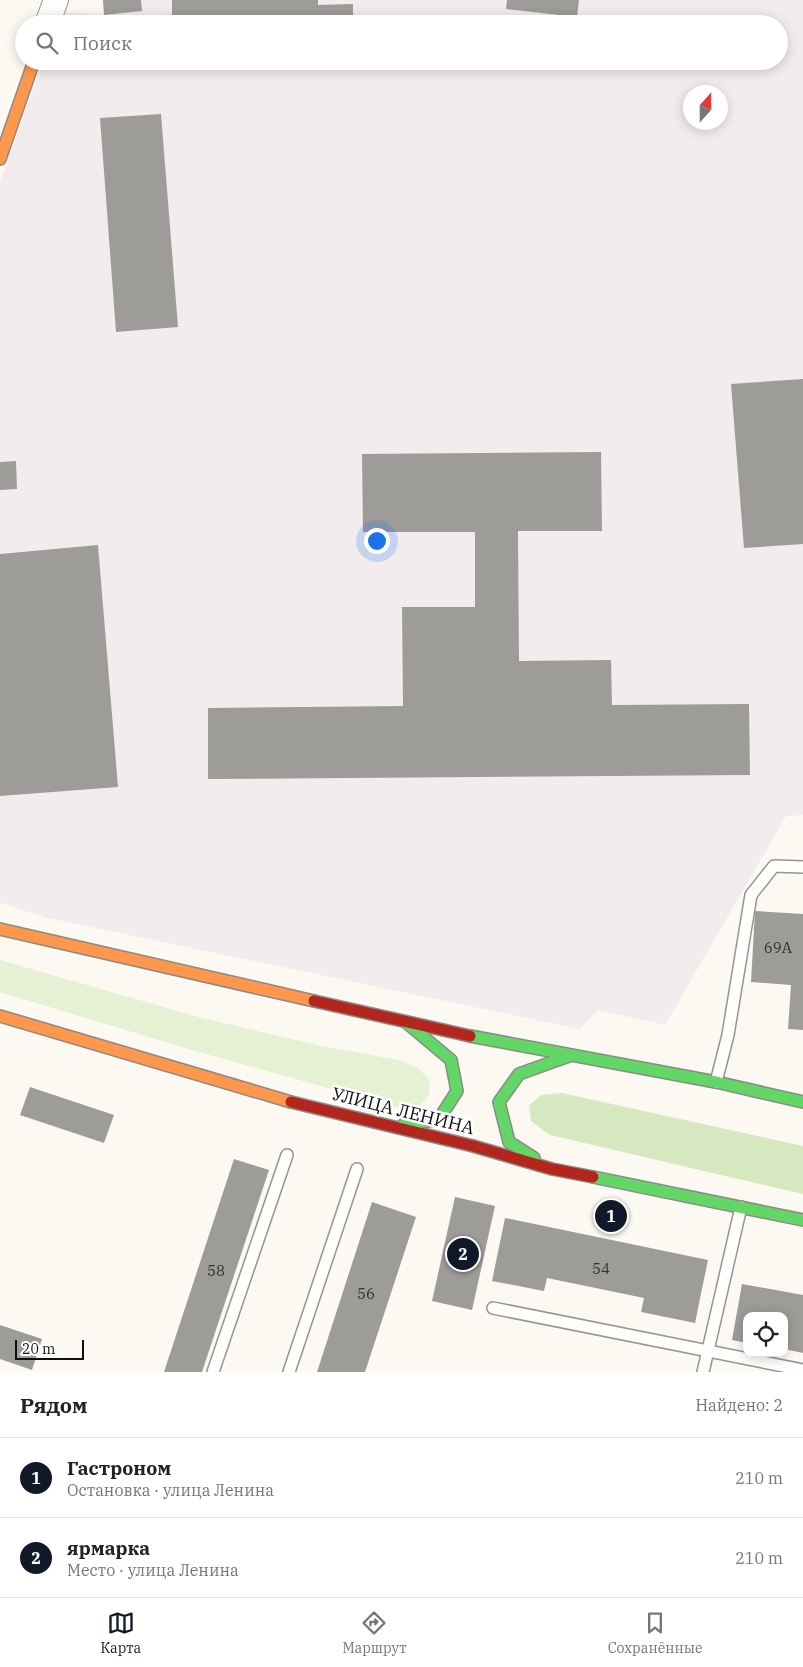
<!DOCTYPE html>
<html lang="ru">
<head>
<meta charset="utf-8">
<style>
	body { margin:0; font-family:"IBM Plex Serif",serif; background:#f2f2f2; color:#222 }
	.controls { position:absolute; right:15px; bottom:15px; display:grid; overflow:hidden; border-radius:10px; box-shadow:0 2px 12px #0003 }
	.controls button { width:45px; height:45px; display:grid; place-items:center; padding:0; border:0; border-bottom:1px solid #e0e0e0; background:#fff; color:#222; font:25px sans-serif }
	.compass { position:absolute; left:683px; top:85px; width:45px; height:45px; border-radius:50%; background:#fff; box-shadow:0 2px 12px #0003; rotate:21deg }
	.scale { position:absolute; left:15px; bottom:12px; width:69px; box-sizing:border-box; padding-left:5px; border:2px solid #0e0e0e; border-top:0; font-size:14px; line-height:18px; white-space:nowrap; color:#0e0e0e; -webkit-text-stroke:4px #fff; paint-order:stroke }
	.you { position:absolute; left:376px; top:540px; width:18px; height:18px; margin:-12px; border:4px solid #fff; border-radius:50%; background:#1a73e8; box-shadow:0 0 0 8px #1a73e833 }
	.badge { display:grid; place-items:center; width:32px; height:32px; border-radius:50%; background:#111827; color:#fff; font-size:16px; font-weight:700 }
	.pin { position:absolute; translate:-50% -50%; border:2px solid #fff; box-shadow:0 1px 5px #0006 }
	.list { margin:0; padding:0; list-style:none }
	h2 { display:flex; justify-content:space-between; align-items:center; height:65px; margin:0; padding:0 20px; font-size:21px }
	h2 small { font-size:16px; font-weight:400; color:#767676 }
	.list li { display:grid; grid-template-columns:32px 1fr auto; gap:15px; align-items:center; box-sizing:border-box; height:80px; padding:0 20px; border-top:1px solid #e0e0e0 }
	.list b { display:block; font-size:19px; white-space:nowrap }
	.list p { margin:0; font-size:16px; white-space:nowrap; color:#767676 }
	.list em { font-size:16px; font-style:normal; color:#767676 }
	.icon { flex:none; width:28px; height:28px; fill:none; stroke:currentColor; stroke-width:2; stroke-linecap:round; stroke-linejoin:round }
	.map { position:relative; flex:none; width:803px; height:1372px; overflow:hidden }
	.search { position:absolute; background:#fff; box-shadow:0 2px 12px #0003; left:15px; right:15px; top:15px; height:55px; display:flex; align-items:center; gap:12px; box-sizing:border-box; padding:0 18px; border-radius:28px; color:#767676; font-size:19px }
	.sheet { height:225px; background:#fff }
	nav { display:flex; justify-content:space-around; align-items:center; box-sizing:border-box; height:70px; border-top:1px solid #e0e0e0; background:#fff; font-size:14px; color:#767676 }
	nav a { display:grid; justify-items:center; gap:2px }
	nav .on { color:#111827 }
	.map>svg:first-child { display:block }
	.industrial { fill:#f2ecef; fill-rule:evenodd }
	.green { fill:#e5f1d2 }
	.forest { fill:#d6e8c0 }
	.building { fill:#9e9c98 }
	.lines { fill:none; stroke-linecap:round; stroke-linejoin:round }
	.lane-casing { stroke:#959491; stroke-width:14 }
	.street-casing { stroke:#959491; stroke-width:26 }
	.fast-casing { stroke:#8b8a87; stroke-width:14 }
	.slow-casing { stroke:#8b8a87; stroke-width:14 }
	.jam-casing { stroke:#8b8a87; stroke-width:14 }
	.lane { stroke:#fefefd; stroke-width:11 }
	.street { stroke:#fefefd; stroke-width:24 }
	.fast { stroke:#63d668; stroke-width:11 }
	.slow { stroke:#ff974d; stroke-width:11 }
	.jam { stroke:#b3261e; stroke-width:11 }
	.labels { text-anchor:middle; stroke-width:5; stroke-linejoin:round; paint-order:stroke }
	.number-label { font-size:15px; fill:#323230 }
	.street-label { font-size:18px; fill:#0e0e0e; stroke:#fff }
</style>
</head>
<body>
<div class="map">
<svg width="803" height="1372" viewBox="0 0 803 1372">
	<rect width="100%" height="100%" fill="#fbf9f2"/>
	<!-- industrial -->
	<path class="industrial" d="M 103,0 L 803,0 L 803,815 L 786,816 L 665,1025 L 598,1010 L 580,1029 L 48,918 L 0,903 L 0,182 L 43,61 L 779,61 L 779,24 L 60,24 L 66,12 L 104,15 ZM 690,92 L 720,92 L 720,122 L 690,122 Z"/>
	<!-- green -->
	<polygon class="green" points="0,960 202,1018 321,1046 399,1060 418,1068 430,1081 429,1095 417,1109 396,1107 192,1050 0,992"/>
	<!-- forest -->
	<polygon class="forest" points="562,1093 803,1146 803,1194 550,1135 531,1121 529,1105 542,1095"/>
	<!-- building -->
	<g class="building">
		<polygon points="103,0 141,0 142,11 104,15"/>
		<polygon points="172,0 318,0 318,5 353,4 353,24 172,24"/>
		<polygon points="507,0 579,0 577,17 506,9"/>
		<polygon points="250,61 355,61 355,66 250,69"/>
		<polygon points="161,114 178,327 116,332 100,118"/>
		<polygon points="803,379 803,544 744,548 731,384"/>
		<polygon points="601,452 602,531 518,531 519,661 611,660 612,705 749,704 750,775 208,779 208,708 403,706 402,607 475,607 475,532 363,532 362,454"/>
		<polygon points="16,461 17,489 0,490 0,462"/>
		<polygon points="98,545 118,787 0,796 0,554"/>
		<polygon points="755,911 803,914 803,1030 788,1029 791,985 751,982"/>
		<polygon points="30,1087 114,1115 104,1143 20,1115"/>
		<polygon points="234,1159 269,1170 202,1372 164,1372"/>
		<polygon points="455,1197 495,1206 472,1310 432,1301"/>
		<polygon points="372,1202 416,1217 365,1372 317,1372"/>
		<polygon points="505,1218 708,1260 695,1323 641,1312 644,1298 547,1278 544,1291 492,1281"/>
		<polygon points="742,1284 803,1295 803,1353 784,1349 784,1316 747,1316 747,1343 732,1340"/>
		<polygon points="0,1325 42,1339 32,1370 0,1359"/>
	</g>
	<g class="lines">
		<defs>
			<g id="lane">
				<polyline points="716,1082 728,1035 751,895 774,866 803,867"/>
				<polyline points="493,1308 803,1370"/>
				<polyline points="213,1372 287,1155"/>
				<polyline points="289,1372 357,1169"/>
				<polyline points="703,1372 741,1207"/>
			</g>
			<polyline id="street" points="47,24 56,0"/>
			<g id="fast">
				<polyline points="470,1036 716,1082 803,1102"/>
				<polyline points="403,1125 439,1119 457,1091 451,1060 408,1024"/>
				<polyline points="534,1158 509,1142 499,1102 519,1074 569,1056"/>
				<polyline points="593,1177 803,1220"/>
			</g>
			<g id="slow">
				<polyline points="0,159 34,61"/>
				<polyline points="0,929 314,1001"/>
				<polyline points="0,1016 291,1102"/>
			</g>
			<g id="jam">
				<polyline points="314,1001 470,1036"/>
				<polyline points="291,1102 473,1146 552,1169 593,1177"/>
			</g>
		</defs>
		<!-- lane casing -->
		<use href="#lane" class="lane-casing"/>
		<!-- street casing -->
		<use href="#street" class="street-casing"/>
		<!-- fast casing -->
		<use href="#fast" class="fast-casing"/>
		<!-- slow casing -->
		<use href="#slow" class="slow-casing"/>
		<!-- jam casing -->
		<use href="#jam" class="jam-casing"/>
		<!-- lane -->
		<use href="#lane" class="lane"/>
		<!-- street -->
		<use href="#street" class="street"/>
		<!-- fast -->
		<use href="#fast" class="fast"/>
		<!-- slow -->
		<use href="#slow" class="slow"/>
		<!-- jam -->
		<use href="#jam" class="jam"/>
	</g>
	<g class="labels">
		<!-- number labels -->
		<g class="number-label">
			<text x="778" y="953">69А</text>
			<text x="601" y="1274">54</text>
			<text x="216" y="1276">58</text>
			<text x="366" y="1299">56</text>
		</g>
		<!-- street labels -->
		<g class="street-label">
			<text transform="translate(403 1111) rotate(14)" y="6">УЛИЦА ЛЕНИНА</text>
		</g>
	</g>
</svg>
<div class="controls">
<button><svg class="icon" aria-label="locate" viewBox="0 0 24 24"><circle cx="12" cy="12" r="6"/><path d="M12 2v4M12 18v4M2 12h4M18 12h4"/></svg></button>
</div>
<svg class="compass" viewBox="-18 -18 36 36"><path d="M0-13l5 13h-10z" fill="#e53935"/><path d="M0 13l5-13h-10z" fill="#767676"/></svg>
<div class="scale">20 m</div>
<div class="you"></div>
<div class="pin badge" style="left:611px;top:1216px">1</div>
<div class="pin badge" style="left:463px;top:1254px">2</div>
<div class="search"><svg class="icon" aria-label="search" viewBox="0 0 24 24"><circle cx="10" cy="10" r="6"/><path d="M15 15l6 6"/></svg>Поиск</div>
</div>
<section class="sheet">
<h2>Рядом<small>Найдено: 2</small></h2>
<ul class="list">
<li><span class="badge">1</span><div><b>Гастроном</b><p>Остановка · улица Ленина</p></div><em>210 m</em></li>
<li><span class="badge">2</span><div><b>ярмарка</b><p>Место · улица Ленина</p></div><em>210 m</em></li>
</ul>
</section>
<nav>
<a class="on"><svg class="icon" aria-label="map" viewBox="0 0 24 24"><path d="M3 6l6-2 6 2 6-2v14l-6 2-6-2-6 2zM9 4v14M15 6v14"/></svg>Карта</a>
<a><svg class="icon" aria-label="directions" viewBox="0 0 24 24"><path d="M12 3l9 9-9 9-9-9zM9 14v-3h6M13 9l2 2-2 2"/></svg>Маршрут</a>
<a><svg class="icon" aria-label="saved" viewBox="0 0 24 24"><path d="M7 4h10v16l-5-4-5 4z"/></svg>Сохранённые</a>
</nav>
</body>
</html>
